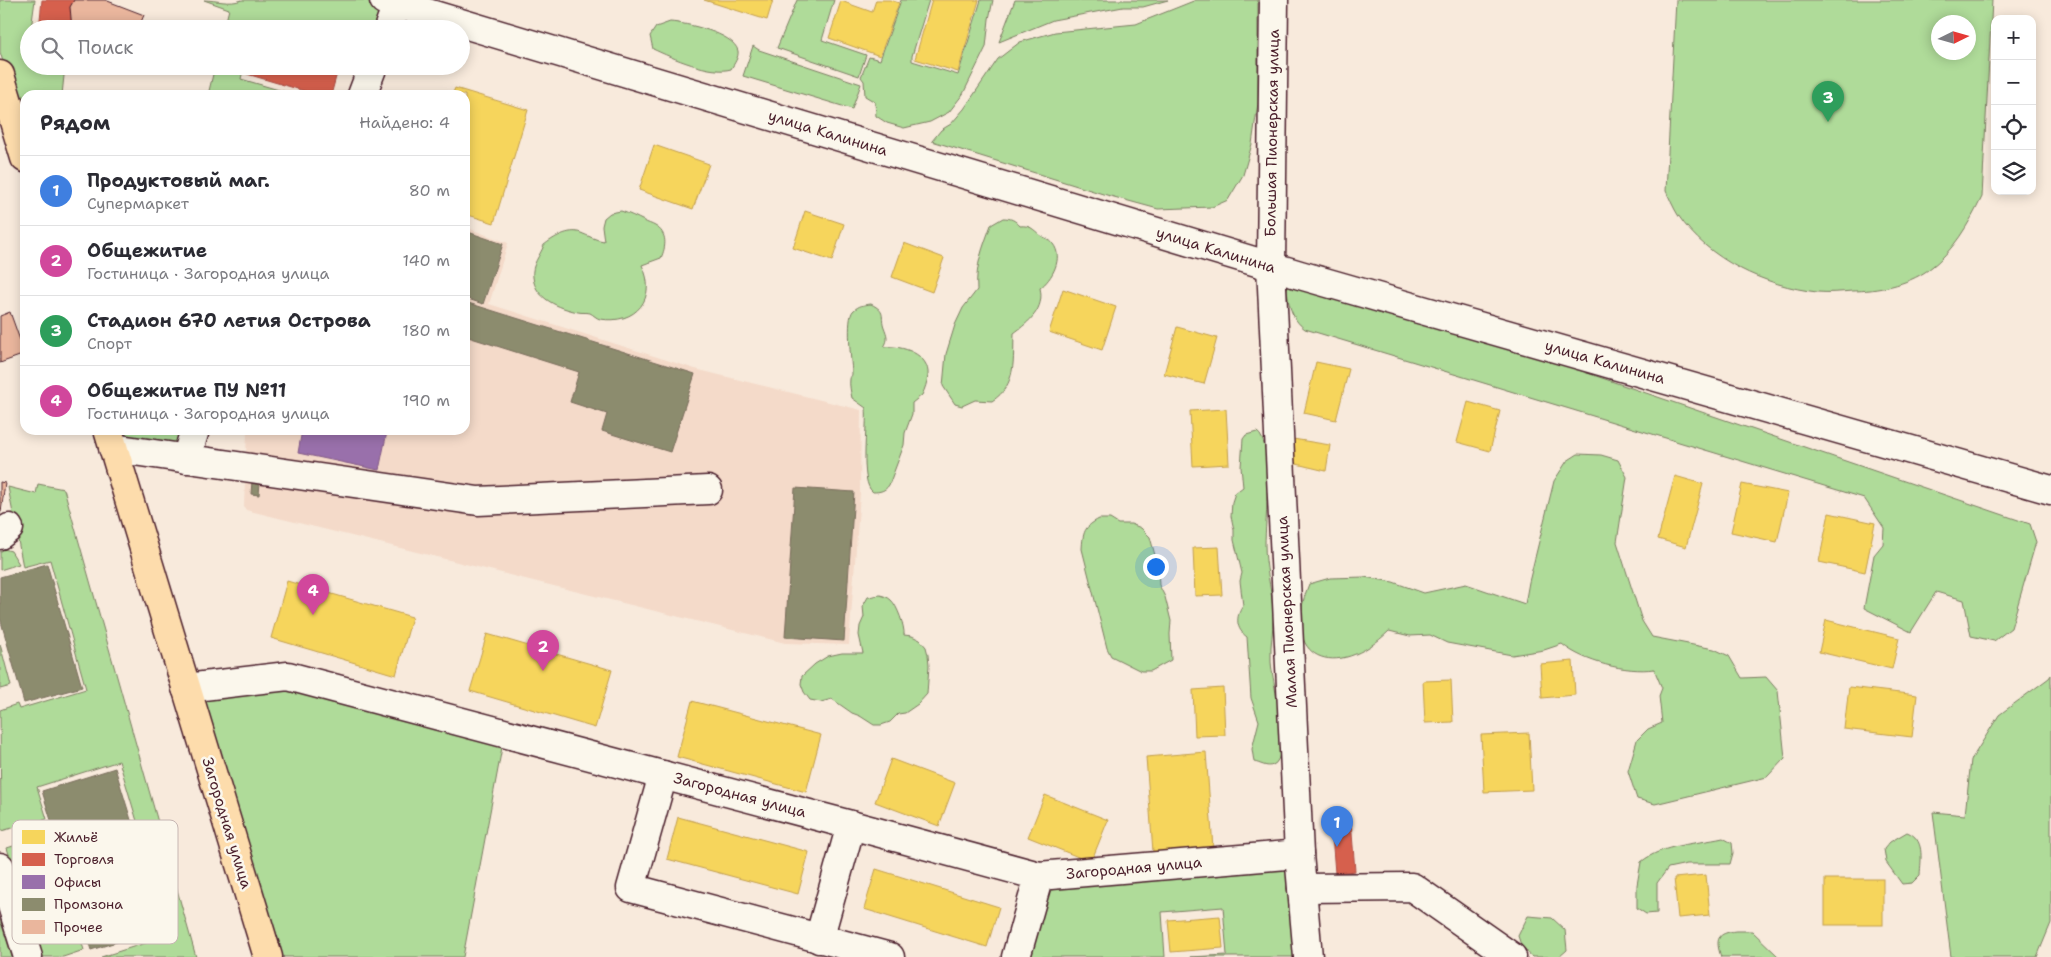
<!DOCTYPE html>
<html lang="ru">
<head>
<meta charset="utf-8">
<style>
	body { margin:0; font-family:"Shantell Sans",sans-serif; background:#f7f7f7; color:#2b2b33 }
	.controls { position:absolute; right:15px; top:15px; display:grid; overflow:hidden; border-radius:10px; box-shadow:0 2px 12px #0003 }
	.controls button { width:45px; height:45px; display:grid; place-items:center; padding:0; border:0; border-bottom:1px solid #e1e1e2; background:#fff; color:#2b2b33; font:25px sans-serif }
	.compass { position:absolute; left:1931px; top:15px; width:45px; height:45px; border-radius:50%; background:#fff; box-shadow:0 2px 12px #0003; rotate:85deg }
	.you { position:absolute; left:1155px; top:566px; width:18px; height:18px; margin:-12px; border:4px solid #fff; border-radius:50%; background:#1a73e8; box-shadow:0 0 0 8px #1a73e833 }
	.badge { display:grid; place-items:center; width:32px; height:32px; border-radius:50%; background:#db2777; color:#fff; font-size:16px; font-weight:700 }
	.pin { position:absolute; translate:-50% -41px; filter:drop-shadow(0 1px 2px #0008) }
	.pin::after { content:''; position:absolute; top:26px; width:18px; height:15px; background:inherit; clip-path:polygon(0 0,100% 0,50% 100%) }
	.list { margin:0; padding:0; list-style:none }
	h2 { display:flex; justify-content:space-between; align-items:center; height:65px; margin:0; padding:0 20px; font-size:21px }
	h2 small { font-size:16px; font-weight:400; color:#7c7c81 }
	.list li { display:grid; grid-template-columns:32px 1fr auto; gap:15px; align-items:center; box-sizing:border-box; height:70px; padding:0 20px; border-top:1px solid #e1e1e2 }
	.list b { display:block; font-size:19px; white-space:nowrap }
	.list p { margin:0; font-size:16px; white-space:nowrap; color:#7c7c81 }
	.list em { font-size:16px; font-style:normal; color:#7c7c81 }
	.icon { flex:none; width:28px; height:28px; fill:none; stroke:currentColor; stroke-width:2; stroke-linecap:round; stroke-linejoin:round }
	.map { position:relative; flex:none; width:2051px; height:957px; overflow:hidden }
	.search { position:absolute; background:#fff; box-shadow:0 2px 12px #0003; left:20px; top:20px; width:450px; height:55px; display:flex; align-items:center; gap:12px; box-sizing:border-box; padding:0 18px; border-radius:28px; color:#7c7c81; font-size:19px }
	.panel { position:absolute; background:#fff; box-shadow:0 2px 12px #0003; left:20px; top:90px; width:450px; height:345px; border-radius:15px }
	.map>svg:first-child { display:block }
	.built { fill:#f4dac9 }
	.green { fill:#afdb99; stroke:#7c7d62; fill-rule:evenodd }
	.homes { fill:#f6d55c; stroke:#c29e4d }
	.shops { fill:#d6604d; stroke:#ac4c43 }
	.offices { fill:#9970ab; stroke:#815885 }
	.industry { fill:#8c8c6e; stroke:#786b5a }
	.building { fill:#eab69d; stroke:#4a1f2b }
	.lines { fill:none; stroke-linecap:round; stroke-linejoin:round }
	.minor-casing { stroke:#4a1f2b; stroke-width:31 }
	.highway-casing { stroke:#4a1f2b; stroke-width:31 }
	.minor { stroke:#fbf7ec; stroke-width:28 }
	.highway { stroke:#fddcac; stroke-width:28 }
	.labels { text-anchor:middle; stroke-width:5; stroke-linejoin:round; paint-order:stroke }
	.street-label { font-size:15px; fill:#4a1f2b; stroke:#fbf7ec }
	.key { fill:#fbf7ec; stroke:#c6b6b2; stroke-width:1 }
	.key-label { font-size:14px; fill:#4a1f2b }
</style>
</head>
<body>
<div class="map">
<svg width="2051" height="957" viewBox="0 0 2051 957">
	<rect width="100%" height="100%" fill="#f8eadc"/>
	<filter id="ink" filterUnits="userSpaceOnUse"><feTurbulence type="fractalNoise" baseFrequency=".02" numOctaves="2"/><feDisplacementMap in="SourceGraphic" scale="10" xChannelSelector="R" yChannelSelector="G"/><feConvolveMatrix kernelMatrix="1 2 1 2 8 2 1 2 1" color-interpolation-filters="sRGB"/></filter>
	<g filter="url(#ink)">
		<!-- built -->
		<polygon class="built" points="465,227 508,243 489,304 695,369 861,410 860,493 849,645 785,643 246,510 244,507 247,430 465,430"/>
		<!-- green -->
		<g class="green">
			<polygon points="0,0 35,0 31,29 29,29 29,66 65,66 62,95 25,95 25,133 0,52"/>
			<path d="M 204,0 C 217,0 229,5 242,0 L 365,0 L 390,7 L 382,29 L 266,29 L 256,26 L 254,29 L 224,29 L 229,9 Z"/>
			<polygon points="797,0 834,0 822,40 866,55 859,76 777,48"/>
			<polygon points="901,0 929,0 912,56 912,61 958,75 981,0 993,0 989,19 986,47 963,94 949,112 930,122 904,128 887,123 876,116 875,102 865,96 864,81 861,77 869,57 880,60"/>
			<polygon points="1015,0 1168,0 1143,7 1123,7 1053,20 999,42"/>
			<polygon points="1196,0 1258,0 1258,103 1252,144 1243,175 1228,200 1212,207 1158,209 1103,194 932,141 941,130 951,124 964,109 998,59 1020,42 1055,32 1136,24"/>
			<path d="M 1676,0 L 1992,0 L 1982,197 C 1969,224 1953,252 1928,270 C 1907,285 1877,291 1852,291 C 1841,292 1829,293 1817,292 C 1765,286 1708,260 1678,215 C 1673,207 1670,199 1666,191 ZM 1938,22 L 1968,22 L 1968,52 L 1938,52 Z"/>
			<path d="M 670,22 C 685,23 734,33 738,51 C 739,57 734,64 731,69 C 711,75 672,58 653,49 L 650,36 L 656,27 Z"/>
			<polygon points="753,46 759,50 861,84 852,109 743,76"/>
			<polygon points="215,66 244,66 241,79 296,95 208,95"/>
			<path d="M 621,211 C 630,214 636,217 644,221 C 647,223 652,224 655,226 C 668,233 666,247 661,258 L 642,265 C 658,298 636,325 600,319 C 596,318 594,315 590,313 C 586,312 582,313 578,312 C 559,308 535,299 533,277 C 531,265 540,256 544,245 C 553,238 569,228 581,233 C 589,236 595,240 604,241 L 602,226 L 604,218 L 610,213 Z"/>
			<path d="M 1003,218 C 1011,218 1015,220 1020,226 C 1030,225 1033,229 1040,235 C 1044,238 1050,239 1053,244 C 1064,258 1052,279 1040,288 C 1045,309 1029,322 1014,333 C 1013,360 1017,385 992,401 L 975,400 L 962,406 L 955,404 L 943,386 L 946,354 L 955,325 L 963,308 L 977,290 C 975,266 983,247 991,225 Z"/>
			<path d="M 1300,275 L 2030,524 L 2036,542 L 2011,628 L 1994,641 L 1971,636 L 1964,600 L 1936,592 L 1911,632 L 1864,608 L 1874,555 L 1883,544 L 1884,528 L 1864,498 L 1305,329 C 1291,319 1287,301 1287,284 Z"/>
			<path d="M 871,304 C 887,312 880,316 884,327 C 887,335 889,339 884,347 C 902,345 930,354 928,376 C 927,382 925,389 922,395 L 912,403 L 912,414 L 905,433 L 904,445 L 889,485 C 885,491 880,492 873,492 C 859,483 868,425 866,408 L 852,398 C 851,393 849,385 850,379 C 851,374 852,378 852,372 C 851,360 846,319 853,311 C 859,305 864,305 871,304 Z"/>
			<polygon points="113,430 189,430 182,453 117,444"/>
			<path d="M 1257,432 C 1274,442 1265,524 1265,544 C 1265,566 1271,587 1273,608 C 1274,621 1272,634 1271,647 C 1271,652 1271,657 1271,662 C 1272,680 1292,757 1273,765 C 1267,768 1260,763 1254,762 L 1252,749 L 1259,721 L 1251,698 L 1247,637 C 1236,629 1235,617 1243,606 L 1240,581 L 1242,573 L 1234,540 L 1234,530 L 1231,516 L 1232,502 L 1235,493 L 1243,487 L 1241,467 L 1243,439 L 1246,435 Z"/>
			<path d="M 1578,454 L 1601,455 L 1618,460 L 1627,477 L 1617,542 L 1642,621 L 1652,637 L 1714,649 L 1729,656 L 1742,678 L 1766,677 L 1778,691 L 1785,758 L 1767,777 L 1655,804 L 1637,799 L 1628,771 L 1637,740 L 1648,729 L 1662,723 L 1659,696 L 1662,688 L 1654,669 C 1627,673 1583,662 1562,644 L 1544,650 L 1512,655 L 1447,643 L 1430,635 L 1410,636 L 1389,631 C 1337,682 1278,661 1309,584 L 1330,578 L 1364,577 L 1393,582 L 1424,593 L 1466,584 L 1525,604 L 1529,582 L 1554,481 L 1567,461 Z"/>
			<polygon points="38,484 64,489 196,957 101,957 171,935 119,761 37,787 47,819 1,831 0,710 17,704 19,709 86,689 50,560 23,567 8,487 36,494"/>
			<path d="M 1099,519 L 1110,519 L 1118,524 L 1131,524 L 1141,528 L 1150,537 L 1158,566 L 1159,585 L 1165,597 L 1171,621 L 1170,634 L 1171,660 L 1151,671 L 1141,671 L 1111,656 L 1107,648 L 1082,549 C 1083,532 1084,527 1099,519 Z"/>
			<polygon points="4,549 11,551 19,564 0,570 0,552"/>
			<path d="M 880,595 C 884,596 888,597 891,600 C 897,605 905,627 904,635 L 912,636 L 920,640 L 926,647 L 928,655 L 929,666 L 927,694 L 918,704 L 905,713 L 898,714 L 890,722 L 881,725 L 874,725 L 860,716 L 852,713 L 832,699 L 821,702 L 810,700 L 804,692 L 801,684 L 802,676 L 815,664 L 828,656 L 842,653 L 863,653 L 859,635 L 860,626 L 864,617 L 863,606 L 868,597 Z"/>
			<polygon points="0,644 11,686 0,689"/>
			<polygon points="2051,675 2051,923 2037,957 1951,957 1933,812 1965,815 1971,760 1999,715 2049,678"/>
			<polygon points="287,682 503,742 463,957 273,957 193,694"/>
			<path d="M 1907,832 C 1925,839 1921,858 1920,875 L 1912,883 L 1902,884 L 1886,862 L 1884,849 L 1890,842 Z"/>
			<polygon points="48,835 84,950 63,957 41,957 7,848"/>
			<path d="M 1723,838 L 1732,843 L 1733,853 L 1730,864 L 1687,864 L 1668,868 L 1657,883 L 1657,913 L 1646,914 L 1637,908 L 1637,885 L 1641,862 C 1663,844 1696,844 1723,838 Z"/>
			<polygon points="1292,861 1300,957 1190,957 1227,955 1223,907 1162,912 1165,957 1023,957 1044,882"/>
			<polygon points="1528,916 1552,918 1565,930 1567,950 1559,957 1532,957 1521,945 1518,936"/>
			<polygon points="0,919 12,957 0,957"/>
			<path d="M 1736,931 L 1752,931 L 1779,957 L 1721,957 C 1715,939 1717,933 1736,931 Z"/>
		</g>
		<!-- homes -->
		<g class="homes">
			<polygon points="704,0 773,0 767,20"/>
			<polygon points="876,0 890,0 899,3 880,56 829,38 841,1 872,12"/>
			<polygon points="932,0 979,0 958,72 915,59"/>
			<polygon points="455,88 528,110 494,223 465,214 465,95 452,95"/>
			<polygon points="654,145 709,164 693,209 639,190"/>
			<polygon points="805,211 844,224 832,261 793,248"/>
			<polygon points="904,243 944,258 932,292 892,277"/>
			<polygon points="1063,289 1116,307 1102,350 1049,332"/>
			<polygon points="1177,327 1217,338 1204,384 1164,374"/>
			<polygon points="1316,362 1349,369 1336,420 1304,413"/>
			<polygon points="1468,402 1500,411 1490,451 1457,442"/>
			<polygon points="1226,409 1229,464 1193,466 1190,411"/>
			<polygon points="1293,439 1330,445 1326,471 1288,462"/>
			<polygon points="1675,476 1703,484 1686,547 1658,539"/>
			<polygon points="1742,484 1788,493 1777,542 1731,532"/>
			<polygon points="1829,513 1875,523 1865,572 1819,562"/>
			<polygon points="1219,547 1222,595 1195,596 1193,548"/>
			<polygon points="287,581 412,617 396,675 271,638"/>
			<polygon points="1826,620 1899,638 1892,669 1819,652"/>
			<polygon points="487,634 612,670 595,728 470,691"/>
			<polygon points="1573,661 1575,695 1542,698 1540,664"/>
			<polygon points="1451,680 1453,722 1425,723 1423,681"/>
			<polygon points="1849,687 1917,695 1912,737 1844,729"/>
			<polygon points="1223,688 1225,735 1195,736 1193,690"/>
			<polygon points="692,701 821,735 806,792 677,757"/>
			<polygon points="1529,733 1532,790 1484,792 1481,735"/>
			<polygon points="1206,752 1213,848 1153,852 1146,757"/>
			<polygon points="891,759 955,783 939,826 875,802"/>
			<polygon points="1045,795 1108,820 1091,862 1028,837"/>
			<polygon points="678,817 809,852 798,894 667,859"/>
			<polygon points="876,869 999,907 987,947 864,909"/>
			<polygon points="1706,875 1710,915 1678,918 1674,878"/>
			<rect x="1825" y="879" width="58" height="46"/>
			<polygon points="1220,916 1223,948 1171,952 1168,920"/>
		</g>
		<!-- shops -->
		<g class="shops">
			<polygon points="42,0 74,0 70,7 72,29 39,29"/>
			<polygon points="249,66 339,66 331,95 318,95 247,74"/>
			<polygon points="1351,821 1355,871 1335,873 1331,822"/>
		</g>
		<!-- offices -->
		<polygon class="offices" points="302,430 377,430 387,432 379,470 298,453"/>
		<!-- industry -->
		<g class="industry">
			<polygon points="465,231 503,244 483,304 465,298"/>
			<polygon points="465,302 695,374 670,452 602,431 607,414 570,402 579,372 465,336"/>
			<polygon points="252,481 260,482 259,495 251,494"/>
			<polygon points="795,488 854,492 844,641 785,637"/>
			<polygon points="47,564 82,687 24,703 0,618 0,577"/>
			<polygon points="115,768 164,927 91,950 42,791"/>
		</g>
		<!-- building -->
		<g class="building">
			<polygon points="74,0 105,0 144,15 138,29 72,29 70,7"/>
			<polygon points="108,66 124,66 122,72"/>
			<polygon points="10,312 25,354 0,363 0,316"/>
			<polygon points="0,482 5,483 1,512 0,512"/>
		</g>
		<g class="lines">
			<defs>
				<g id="minor">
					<polyline points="384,0 1300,275 2051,490"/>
					<polyline points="1274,0 1271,266 1299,854 1308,957"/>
					<polyline points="388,29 397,4"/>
					<polyline points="362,95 373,66"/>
					<polyline points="113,448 478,501 708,490"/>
					<polyline points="186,459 195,430"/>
					<polyline points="0,535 9,528"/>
					<polyline points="186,688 288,676 851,825 1039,876 1299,854"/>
					<polyline points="663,775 631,888 890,957"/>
					<polyline points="0,867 28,957"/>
					<polyline points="1302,888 1412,887 1512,957"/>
					<polyline points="819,939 851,825"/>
					<polyline points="1016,957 1039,876"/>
				</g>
				<g id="highway">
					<polyline points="0,75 25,158"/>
					<polyline points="108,430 268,957"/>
				</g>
			</defs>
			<!-- minor casing -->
			<use href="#minor" class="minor-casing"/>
			<!-- highway casing -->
			<use href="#highway" class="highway-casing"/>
			<!-- minor -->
			<use href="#minor" class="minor"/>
			<!-- highway -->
			<use href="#highway" class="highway"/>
		</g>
	</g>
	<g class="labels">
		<!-- street labels -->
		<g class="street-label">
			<text transform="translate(828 133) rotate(17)" y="5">улица Калинина</text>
			<text transform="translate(1272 133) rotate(-89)" y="5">Большая Пионерская улица</text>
			<text transform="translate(1216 250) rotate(17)" y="5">улица Калинина</text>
			<text transform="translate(1605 362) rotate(16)" y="5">улица Калинина</text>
			<text transform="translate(1287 612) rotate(-93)" y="5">Малая Пионерская улица</text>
			<text transform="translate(740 795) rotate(15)" y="5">Загородная улица</text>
			<text transform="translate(227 823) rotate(73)" y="5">Загородная улица</text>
			<text transform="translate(1134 868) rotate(-5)" y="5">Загородная улица</text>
		</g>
	</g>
	<!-- legend -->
	<rect x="12" y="820" width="166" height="124" rx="8" class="key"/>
	<rect x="22" y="830" width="23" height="14" fill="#f6d55c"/>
	<rect x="22" y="853" width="23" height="13" fill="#d6604d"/>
	<rect x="22" y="875" width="23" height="14" fill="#9970ab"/>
	<rect x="22" y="898" width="23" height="13" fill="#8c8c6e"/>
	<rect x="22" y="920" width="23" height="14" fill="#eab69d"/>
	<g class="key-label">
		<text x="54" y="842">Жильё</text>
		<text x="54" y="864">Торговля</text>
		<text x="54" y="887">Офисы</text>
		<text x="54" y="909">Промзона</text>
		<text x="54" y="932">Прочее</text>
	</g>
</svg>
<div class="controls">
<button>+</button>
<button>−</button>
<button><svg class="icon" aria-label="locate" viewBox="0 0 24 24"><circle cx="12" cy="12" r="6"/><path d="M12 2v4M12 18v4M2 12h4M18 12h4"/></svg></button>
<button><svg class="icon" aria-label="layers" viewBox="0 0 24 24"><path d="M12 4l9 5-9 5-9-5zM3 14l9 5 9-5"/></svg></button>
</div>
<svg class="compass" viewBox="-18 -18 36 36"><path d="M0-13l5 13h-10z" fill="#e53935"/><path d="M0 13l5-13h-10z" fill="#7c7c81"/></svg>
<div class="you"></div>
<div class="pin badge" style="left:1337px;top:847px;background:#3f7fe0">1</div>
<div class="pin badge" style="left:543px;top:671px;background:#d1479c">2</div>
<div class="pin badge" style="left:1828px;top:122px;background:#2e9e5b">3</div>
<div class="pin badge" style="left:313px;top:615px;background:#d1479c">4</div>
<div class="search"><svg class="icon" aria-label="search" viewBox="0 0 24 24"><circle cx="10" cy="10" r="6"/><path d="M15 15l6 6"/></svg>Поиск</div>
<section class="panel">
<h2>Рядом<small>Найдено: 4</small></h2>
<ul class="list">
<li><span class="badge" style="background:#3f7fe0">1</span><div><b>Продуктовый маг.</b><p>Супермаркет</p></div><em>80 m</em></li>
<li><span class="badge" style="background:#d1479c">2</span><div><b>Общежитие</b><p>Гостиница · Загородная улица</p></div><em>140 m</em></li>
<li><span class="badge" style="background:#2e9e5b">3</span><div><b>Стадион 670 летия Острова</b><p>Спорт</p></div><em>180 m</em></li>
<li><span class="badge" style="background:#d1479c">4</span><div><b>Общежитие ПУ №11</b><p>Гостиница · Загородная улица</p></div><em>190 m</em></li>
</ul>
</section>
</div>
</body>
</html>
